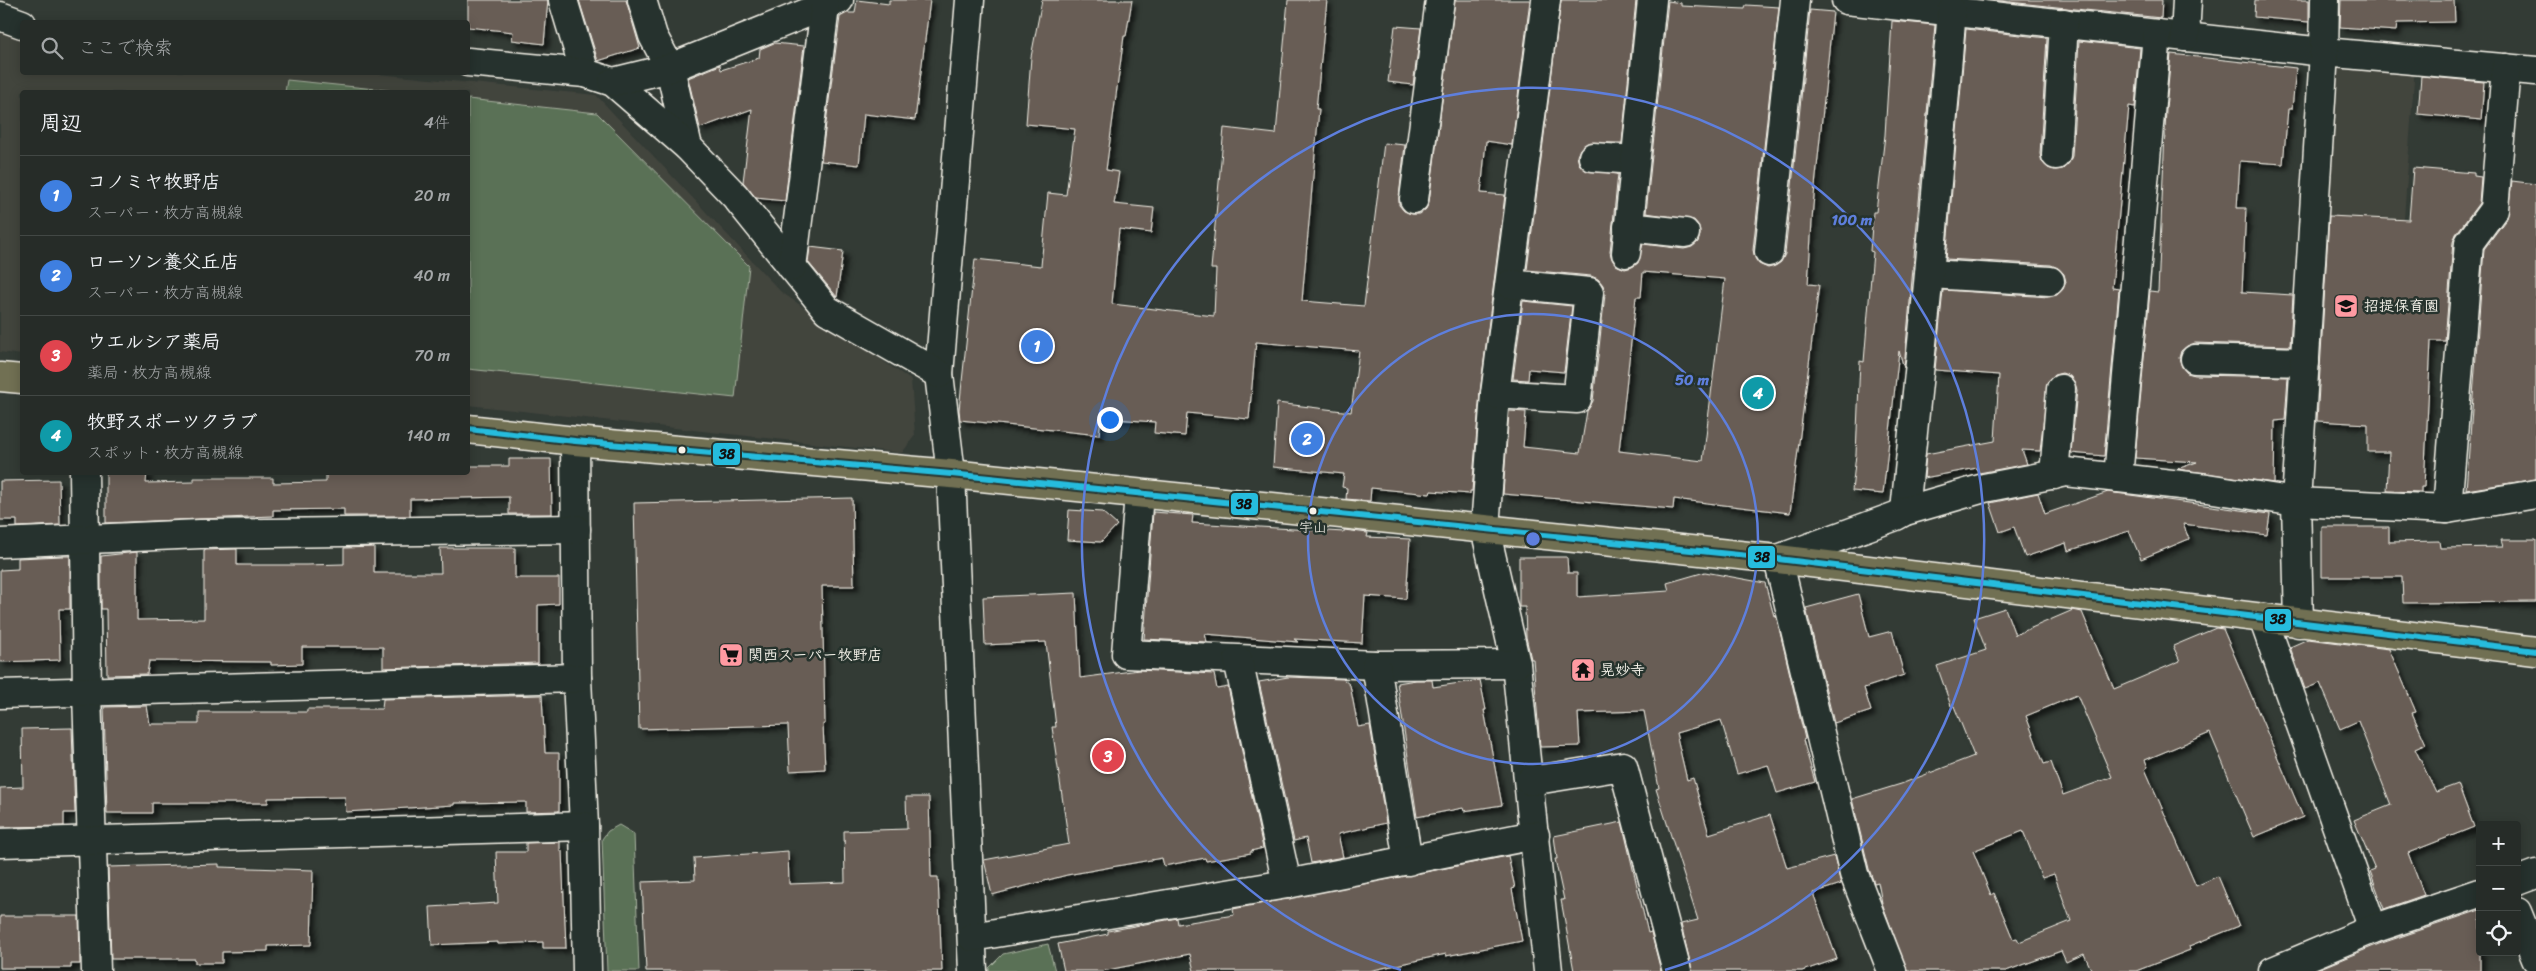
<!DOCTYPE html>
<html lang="ja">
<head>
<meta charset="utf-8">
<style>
	body { margin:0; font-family:Sriracha,"Klee One",sans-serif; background:#2e3430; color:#f1f3f6 }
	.controls { position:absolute; right:15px; bottom:15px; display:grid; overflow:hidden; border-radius:5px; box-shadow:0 2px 12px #0003 }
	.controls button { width:45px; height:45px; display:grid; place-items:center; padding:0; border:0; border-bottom:1px solid #424845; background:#262c28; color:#f1f3f6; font:25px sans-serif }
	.you { position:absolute; left:1109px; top:419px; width:18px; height:18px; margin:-12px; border:4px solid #fff; border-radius:50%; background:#1a73e8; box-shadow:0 0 0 8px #1a73e833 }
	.badge { display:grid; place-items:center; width:32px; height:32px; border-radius:50%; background:#1a73e8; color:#fff; font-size:16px; font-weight:700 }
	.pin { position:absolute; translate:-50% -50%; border:2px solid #fff; box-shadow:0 1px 5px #0006 }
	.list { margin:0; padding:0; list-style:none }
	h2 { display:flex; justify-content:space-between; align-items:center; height:65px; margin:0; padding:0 20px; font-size:21px }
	h2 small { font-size:16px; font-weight:400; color:#a4a7a8 }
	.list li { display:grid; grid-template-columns:32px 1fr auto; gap:15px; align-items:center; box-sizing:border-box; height:80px; padding:0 20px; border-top:1px solid #424845 }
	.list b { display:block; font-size:19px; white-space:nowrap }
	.list p { margin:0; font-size:16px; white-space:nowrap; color:#a4a7a8 }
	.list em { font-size:16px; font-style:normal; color:#a4a7a8 }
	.icon { flex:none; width:28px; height:28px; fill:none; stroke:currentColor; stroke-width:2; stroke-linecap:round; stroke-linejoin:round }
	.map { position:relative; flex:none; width:2536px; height:971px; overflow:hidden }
	.search { position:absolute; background:#262c28; box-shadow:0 2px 12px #0003; left:20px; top:20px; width:450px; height:55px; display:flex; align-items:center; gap:12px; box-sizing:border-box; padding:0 18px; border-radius:5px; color:#a4a7a8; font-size:19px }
	.panel { position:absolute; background:#262c28; box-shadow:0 2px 12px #0003; left:20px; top:90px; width:450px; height:385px; border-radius:5px }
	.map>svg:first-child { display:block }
	.built { fill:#43453e }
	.green { fill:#5a7156; stroke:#a7b19f }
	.building { fill:#685d54; stroke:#f4f1e8; fill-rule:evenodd; filter:url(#shadow) }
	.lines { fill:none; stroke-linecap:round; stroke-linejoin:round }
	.street-casing { stroke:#f4f1e8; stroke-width:31 }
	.primary-casing { stroke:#f4f1e8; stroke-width:31 }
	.street { stroke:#26332d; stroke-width:28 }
	.primary { stroke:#716f52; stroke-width:28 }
	.bus-1-casing { stroke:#26332d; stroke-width:10 }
	.bus-1 { stroke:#26bcdd; stroke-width:6 }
	.ring { fill:none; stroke:#5e7fdd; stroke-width:2.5 }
	.bus-dot { fill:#f4f1e8; stroke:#26332d; stroke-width:2 }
	.labels { text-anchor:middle; stroke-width:5; stroke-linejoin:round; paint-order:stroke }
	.bus-label { font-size:14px; fill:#f4f1e8; stroke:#26332d }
	.poi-label { font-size:15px; font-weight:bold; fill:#f4f1e8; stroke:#26332d; text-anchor:start }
	.centre { fill:#5e7fdd; stroke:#26332d; stroke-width:2.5 }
	.ring-label { font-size:15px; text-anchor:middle; font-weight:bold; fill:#5e7fdd; stroke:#26332d; stroke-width:5; stroke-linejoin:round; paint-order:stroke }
	.line-badge { stroke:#26332d; stroke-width:2 }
	.pale-badge-label { font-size:14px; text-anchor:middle; font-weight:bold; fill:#111 }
</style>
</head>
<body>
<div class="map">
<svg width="2536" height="971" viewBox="0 0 2536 971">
	<defs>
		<filter id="shadow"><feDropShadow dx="4.5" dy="4.5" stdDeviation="2.5" flood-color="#0009"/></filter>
	</defs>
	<rect width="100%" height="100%" fill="#333b35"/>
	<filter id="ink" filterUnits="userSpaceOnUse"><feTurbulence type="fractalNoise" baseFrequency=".02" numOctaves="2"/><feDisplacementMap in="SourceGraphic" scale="10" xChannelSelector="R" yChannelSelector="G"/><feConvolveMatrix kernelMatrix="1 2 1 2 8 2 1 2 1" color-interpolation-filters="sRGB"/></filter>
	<g filter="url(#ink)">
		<!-- built -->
		<g class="built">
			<polygon points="0,31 22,38 22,72 357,72 596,95 781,292 911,380 915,435 902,453 468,405 468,92 22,92 22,355 0,352"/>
			<polygon points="2344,60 2415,65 2392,386 2310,380 2331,79"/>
		</g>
		<!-- green -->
		<g class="green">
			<polygon points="287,80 405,92 285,92"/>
			<polygon points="468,99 597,113 749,266 735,398 468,369"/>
			<polygon points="619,825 634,834 639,971 607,971 602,839 608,831"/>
			<polygon points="1048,944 1055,971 989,971 989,968 1003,954"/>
		</g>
		<!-- building -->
		<g class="building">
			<polygon points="468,0 548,0 544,44 512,40 513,32 468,27"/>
			<polygon points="579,0 626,0 640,48 598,61"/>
			<polygon points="857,0 889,4 889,0 930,0 915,120 864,114 859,165 821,161 840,17 847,13 855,13"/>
			<polygon points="1042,0 1132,0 1126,36 1124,36 1106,170 1119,172 1114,204 1154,208 1151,233 1119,229 1112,304 1214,316 1216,269 1211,269 1224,128 1276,134 1288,0 1327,0 1316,109 1319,109 1302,301 1364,306 1384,143 1405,145 1399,197 1399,205 1404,211 1412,214 1420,214 1426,209 1429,202 1455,0 1530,0 1512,145 1486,141 1481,193 1505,195 1480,392 1472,491 1470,491 1470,494 1431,491 1430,494 1371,488 1370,501 1346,499 1347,488 1342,487 1344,474 1273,467 1277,403 1351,412 1359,351 1256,342 1249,419 1187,413 1185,436 1154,433 1155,422 1101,418 1099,435 960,420 959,410 975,259 1041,266 1048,193 1066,195 1075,129 1026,124 1031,57"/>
			<path d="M 1561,0 L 1636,0 L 1622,143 L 1587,143 L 1580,149 L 1577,156 L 1579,164 L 1585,170 L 1618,174 L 1610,252 L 1612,259 L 1616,265 L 1625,269 L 1632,267 L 1638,263 L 1643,244 L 1684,249 L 1692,247 L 1698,242 L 1700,235 L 1699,226 L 1694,220 L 1646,213 L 1668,1 L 1681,3 L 1681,6 L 1745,9 L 1746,5 L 1779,7 L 1753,250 L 1755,258 L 1759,264 L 1768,268 L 1775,266 L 1781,262 L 1785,254 L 1810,10 L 1833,12 L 1813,206 L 1808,284 L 1819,285 L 1790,513 L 1674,499 L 1673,509 L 1503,494 L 1509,411 L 1526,412 L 1523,447 L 1580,453 L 1587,411 L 1593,401 L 1605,294 L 1603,285 L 1598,279 L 1591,276 L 1527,270 ZM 1643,272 L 1725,279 L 1703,461 L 1619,451 L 1636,297 L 1641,297 Z"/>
			<polygon points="1990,0 2162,0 2161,18"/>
			<polygon points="2255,0 2309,0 2309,22 2254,17"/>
			<polygon points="2341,0 2454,0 2455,22 2397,23 2396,31 2340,27"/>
			<polygon points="1892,21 1935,25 1904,368 1899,351 1883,494 1852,491 1856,454 1860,361 1864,362 1873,252 1870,251 1873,212 1876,212 1885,135"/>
			<polygon points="1395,26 1421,28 1413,85 1388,82"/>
			<polygon points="1966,29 2047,38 2040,154 2042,162 2048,168 2055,170 2063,169 2069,163 2072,156 2079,41 2140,48 2135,107 2129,106 2112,288 2119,289 2104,456 2071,453 2077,390 2075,383 2070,376 2062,373 2054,375 2048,381 2040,451 2022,450 2027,464 1979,473 1977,468 1924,478 1926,454 1995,441 1999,375 1935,370 1943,290 2049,297 2057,295 2063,289 2066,282 2064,274 2058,268 2051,265 1946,259"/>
			<polygon points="774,43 804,46 785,201 756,198 743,182 752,109 700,128 688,78 720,65 721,70 759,58 760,49"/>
			<polygon points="2171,54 2296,68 2292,109 2288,109 2283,164 2240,161 2237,208 2246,208 2242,292 2293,295 2290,346 2195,343 2187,346 2181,351 2179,358 2182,367 2187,373 2195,375 2288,377 2285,420 2275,421 2274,483 2177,469 2197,462 2135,458 2150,291 2158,292 2166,109"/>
			<polygon points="2421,76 2484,82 2481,120 2418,114"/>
			<polygon points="2413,168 2474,173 2474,176 2481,177 2479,203 2456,234 2453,242 2445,341 2431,341 2424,487 2421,487 2421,492 2387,491 2389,452 2368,452 2368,424 2317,421 2329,216 2409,220"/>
			<polygon points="2512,181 2536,184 2536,479 2466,490 2484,249 2507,218"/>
			<polygon points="810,247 843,251 837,297 808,262"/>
			<polygon points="1523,301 1572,306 1564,372 1529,369 1528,380 1513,379"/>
			<polygon points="509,459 551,459 552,514 509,514 509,497 410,499 410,516 344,516 344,509 273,510 273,516 106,523 106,472 147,472 146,483 194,482 194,478 273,478 273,483 326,482 326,472 468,472 468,466 509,466"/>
			<polygon points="59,480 60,525 17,527 17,520 0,520 0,481"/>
			<polygon points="2108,492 2270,514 2267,535 2183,524 2189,539 2141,559 2129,531 2068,551 2066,543 2025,557 2014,527 2000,532 1990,503 2038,493 2045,514"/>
			<polygon points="852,498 854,586 822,586 825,724 823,724 825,769 790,771 788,725 639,729 634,503"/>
			<polygon points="1069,510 1102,512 1117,525 1101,542 1067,540"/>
			<polygon points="1153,512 1193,515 1192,523 1344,532 1344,530 1368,533 1367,537 1410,539 1406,599 1365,596 1362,643 1294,639 1298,642 1205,634 1207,642 1144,639"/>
			<polygon points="2322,527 2389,527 2389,542 2439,541 2440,548 2503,547 2501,540 2536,540 2536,602 2403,603 2402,577 2322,577"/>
			<polygon points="374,547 374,573 441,573 440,548 515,548 515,578 559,578 559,604 538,605 538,663 383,668 383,647 302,647 302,664 271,665 271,662 149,661 147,674 107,675 106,609 101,609 101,556 137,552 137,620 204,619 204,550 237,549 237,565 306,565 344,564 344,548"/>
			<polygon points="61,556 70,556 70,609 59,609 60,660 0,662 0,570 18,569 18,558"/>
			<polygon points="1519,557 1567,557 1568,573 1577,573 1577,597 1669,591 1667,583 1705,572 1765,583 1774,616 1776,615 1805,739 1803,740 1815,782 1777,793 1768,765 1737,774 1721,720 1676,733 1687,780 1693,778 1709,834 1770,815 1787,868 1834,856 1841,884 1813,893 1837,959 1802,971 1692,971 1681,924 1698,920 1656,789 1659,788 1644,711 1578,713 1580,746 1540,747 1533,659 1531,659 1526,637 1525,607 1519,607"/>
			<polygon points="1076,593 1080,678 1139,670 1214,674 1217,689 1228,687 1263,848 1251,851 1251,853 1206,861 1205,858 1164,866 1162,858 1117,866 1067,875 992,895 984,860 1069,844 1052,727 1056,727 1046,642 985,645 983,597"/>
			<polygon points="1858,594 1869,637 1892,631 1904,675 1864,688 1871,711 1834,723 1806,608"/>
			<path d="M 2005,608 L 2015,635 L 2073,610 L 2082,612 L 2114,689 L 2180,661 L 2173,646 L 2216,628 L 2223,629 L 2303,817 L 2254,837 L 2210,733 L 2145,760 L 2148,767 L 2145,769 L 2196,886 L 2218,876 L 2239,926 L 2189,946 L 2190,950 L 2136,971 L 2092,971 L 2084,954 L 2066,962 L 2061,951 L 2006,971 L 1907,971 L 1882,903 L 1878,882 L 1874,883 L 1869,869 L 1852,799 L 1901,784 L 1974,756 L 1954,706 L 1951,706 L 1937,666 L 1986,650 L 1974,618 ZM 2077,695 L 2112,777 L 2063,795 L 2051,762 L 2044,764 L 2026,716 ZM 2023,831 L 2042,878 L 2054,874 L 2071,921 L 2019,942 L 2017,938 L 2013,939 L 1994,893 L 1991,895 L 1973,851 Z"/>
			<polygon points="2308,639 2389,649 2416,712 2412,713 2426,744 2415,749 2436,792 2458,784 2474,827 2408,853 2424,895 2384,909 2370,871 2375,869 2354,820 2391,805 2358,721 2340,729 2320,683 2305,689 2290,647"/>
			<polygon points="1288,677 1343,679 1350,685 1358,727 1370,725 1386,823 1338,834 1343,857 1311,863 1306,838 1294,841 1259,682"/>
			<polygon points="1416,680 1432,680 1433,687 1480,680 1486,710 1484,710 1502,805 1464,811 1463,808 1417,817 1397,683"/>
			<polygon points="542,695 545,753 559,753 559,811 526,812 526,802 454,803 454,805 346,812 345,797 268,798 268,803 152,803 152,813 107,813 104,707 147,706 150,724 199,724 199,712 307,712 307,709 382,709 383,699"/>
			<polygon points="72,728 75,813 64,813 64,826 0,827 0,788 23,787 22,729"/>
			<polygon points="906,797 929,797 931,877 938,877 942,971 646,971 642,882 695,880 694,858 788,851 789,884 845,882 844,831 907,829"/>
			<polygon points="1622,822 1648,933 1651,932 1661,971 1574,971 1561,900 1564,900 1555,859 1557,859 1554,836"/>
			<polygon points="560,842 560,851 562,851 566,948 543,948 543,942 498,944 498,942 432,945 430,907 498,903 496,852 526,852 526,843"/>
			<polygon points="1508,856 1515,888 1512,889 1522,941 1446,956 1446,954 1369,971 1194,971 1190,954 1102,971 1064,971 1058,944 1108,934 1108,931 1177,918 1178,924 1234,915 1233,909"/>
			<polygon points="219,864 219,867 313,870 311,945 268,946 268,951 222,952 222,963 195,963 195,959 111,959 108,867"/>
			<polygon points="2480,910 2480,971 2313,971 2379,944"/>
			<polygon points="0,916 79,916 80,964 71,964 71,968 0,968"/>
		</g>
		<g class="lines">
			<defs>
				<g id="street">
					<polyline points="563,0 585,73"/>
					<polyline points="642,0 653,36 670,68 688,147"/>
					<polyline points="970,0 939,374 951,474 973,971"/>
					<polyline points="1546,0 1495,394 1485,528 1516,664 1548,971"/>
					<polyline points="1846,0 2324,52 2536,71"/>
					<polyline points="0,16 22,24"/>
					<polyline points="2185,37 2187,0"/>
					<polyline points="468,62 585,73 613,82 688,147 735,196 827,310 939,374"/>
					<polyline points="613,82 670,68 839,0"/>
					<polyline points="2056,155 2064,23"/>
					<polyline points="1593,157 1635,160"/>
					<polyline points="1414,199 1440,0"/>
					<polyline points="1628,227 1685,233"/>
					<polyline points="1769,252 1795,0"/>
					<polyline points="1626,253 1652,0"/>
					<polyline points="792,267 825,7"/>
					<polyline points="1929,274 2050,281"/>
					<polyline points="2195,359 2305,362"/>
					<polyline points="1495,394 1577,399 1589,292 1510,284"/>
					<polyline points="575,441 577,678 584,826 587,971"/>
					<polyline points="84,472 87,693 96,971"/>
					<polyline points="2054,475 2061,389"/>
					<polyline points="2118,478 2157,34"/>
					<polyline points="1139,494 1126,654 1376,665 1516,664"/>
					<polyline points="2447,509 2469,243 2494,209 2506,68"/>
					<polyline points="1905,511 1929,274 1952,11"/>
					<polyline points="0,543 200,534 576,529"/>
					<polyline points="2263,618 2373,929"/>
					<polyline points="2299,623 2296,502 2324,52 2325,0"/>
					<polyline points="1238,660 1287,884"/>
					<polyline points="1376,665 1408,861"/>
					<polyline points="0,694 577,678"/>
					<polyline points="1530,781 1623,766 1677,971"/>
					<polyline points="0,843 584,826"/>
					<polyline points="2517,881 2536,874"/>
					<polyline points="2517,912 2536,959"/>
					<polyline points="972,937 1287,884 1535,835"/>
					<polyline points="1892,971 1854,874 1778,559 1896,516 1905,511 1984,488 2066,472 2207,488 2296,502 2447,509 2536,494"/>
					<polyline points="2273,971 2373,929 2480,893"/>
				</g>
				<g id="primary">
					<polyline points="0,377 22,379"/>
					<polyline points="468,429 575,441 951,474 1778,559 2536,651"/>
				</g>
			</defs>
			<!-- street casing -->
			<use href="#street" class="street-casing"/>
			<!-- primary casing -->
			<use href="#primary" class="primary-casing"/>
			<!-- street -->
			<use href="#street" class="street"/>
			<!-- primary -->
			<use href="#primary" class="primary"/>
			<defs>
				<polyline id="bus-1" points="468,429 575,441 951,474 1778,559 2536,651"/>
			</defs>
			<!-- bus-1 casing -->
			<use href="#bus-1" class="bus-1-casing"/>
			<!-- bus-1 -->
			<use href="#bus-1" class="bus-1"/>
		</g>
	</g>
	<!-- distance rings -->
	<g class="ring">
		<circle cx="1533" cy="539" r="225"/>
		<path d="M1401 970A451 451 0 1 1 1665 970"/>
	</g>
	<!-- icons -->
	<defs>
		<symbol id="school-square" viewBox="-11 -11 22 22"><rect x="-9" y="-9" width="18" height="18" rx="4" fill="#ff9aa2" stroke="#26332d"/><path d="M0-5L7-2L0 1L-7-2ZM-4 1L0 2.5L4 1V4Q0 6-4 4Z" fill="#111"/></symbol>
		<symbol id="supermarket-square" viewBox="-11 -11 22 22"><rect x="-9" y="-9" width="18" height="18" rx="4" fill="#ff9aa2" stroke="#26332d"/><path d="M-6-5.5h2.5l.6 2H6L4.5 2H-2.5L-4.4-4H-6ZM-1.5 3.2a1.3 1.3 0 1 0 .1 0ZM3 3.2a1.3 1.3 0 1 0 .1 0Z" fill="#111"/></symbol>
		<symbol id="temple-square" viewBox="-11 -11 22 22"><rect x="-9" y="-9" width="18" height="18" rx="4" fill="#ff9aa2" stroke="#26332d"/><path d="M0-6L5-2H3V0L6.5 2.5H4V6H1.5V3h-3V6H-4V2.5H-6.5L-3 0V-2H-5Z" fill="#111"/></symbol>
	</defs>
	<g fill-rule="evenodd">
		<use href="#school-square" x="2332" y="292" width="28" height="28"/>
		<use href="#supermarket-square" x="717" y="641" width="28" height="28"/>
		<use href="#temple-square" x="1569" y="656" width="28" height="28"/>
	</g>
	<!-- markers -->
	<g class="bus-dot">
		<circle cx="682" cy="450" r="4.5"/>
		<circle cx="1313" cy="511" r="4.5"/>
	</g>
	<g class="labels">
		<!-- bus labels -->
		<g class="bus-label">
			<text x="1313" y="532">宇山</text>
		</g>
		<!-- poi labels -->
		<g class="poi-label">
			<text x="2364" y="311">招提保育園</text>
			<text x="748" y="660">関西スーパー牧野店</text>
			<text x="1600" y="675">晃妙寺</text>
		</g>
	</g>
	<circle cx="1533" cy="539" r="8" class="centre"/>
	<g class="ring-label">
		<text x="1852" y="225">100 m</text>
		<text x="1692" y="385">50 m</text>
	</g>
	<g class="line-badge">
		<rect x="712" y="442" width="29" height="24" rx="5" fill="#26bcdd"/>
		<rect x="1230" y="492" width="29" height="24" rx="5" fill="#26bcdd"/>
		<rect x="1747" y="545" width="29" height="24" rx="5" fill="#26bcdd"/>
		<rect x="2264" y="608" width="28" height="24" rx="5" fill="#26bcdd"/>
	</g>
	<g class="pale-badge-label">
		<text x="727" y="459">38</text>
		<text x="1244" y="509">38</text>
		<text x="1762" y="562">38</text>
		<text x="2278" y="624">38</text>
	</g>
</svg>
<div class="controls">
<button>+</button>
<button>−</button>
<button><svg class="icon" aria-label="locate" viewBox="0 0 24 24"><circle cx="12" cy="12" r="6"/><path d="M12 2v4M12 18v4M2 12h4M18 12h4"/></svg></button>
</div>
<div class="you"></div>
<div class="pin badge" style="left:1037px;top:346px;background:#3f7fe0">1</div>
<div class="pin badge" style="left:1307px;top:439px;background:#3f7fe0">2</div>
<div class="pin badge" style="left:1108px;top:756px;background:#e0444e">3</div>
<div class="pin badge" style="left:1758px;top:393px;background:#0f9aa8">4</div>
<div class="search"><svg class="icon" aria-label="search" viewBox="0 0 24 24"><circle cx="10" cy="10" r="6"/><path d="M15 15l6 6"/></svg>ここで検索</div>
<section class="panel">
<h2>周辺<small>4件</small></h2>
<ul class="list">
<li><span class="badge" style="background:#3f7fe0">1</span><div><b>コノミヤ牧野店</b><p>スーパー · 枚方高槻線</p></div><em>20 m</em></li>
<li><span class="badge" style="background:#3f7fe0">2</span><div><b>ローソン養父丘店</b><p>スーパー · 枚方高槻線</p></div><em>40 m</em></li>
<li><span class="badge" style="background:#e0444e">3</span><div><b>ウエルシア薬局</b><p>薬局 · 枚方高槻線</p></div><em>70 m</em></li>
<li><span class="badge" style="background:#0f9aa8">4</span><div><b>牧野スポーツクラブ</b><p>スポット · 枚方高槻線</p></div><em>140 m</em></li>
</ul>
</section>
</div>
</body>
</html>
